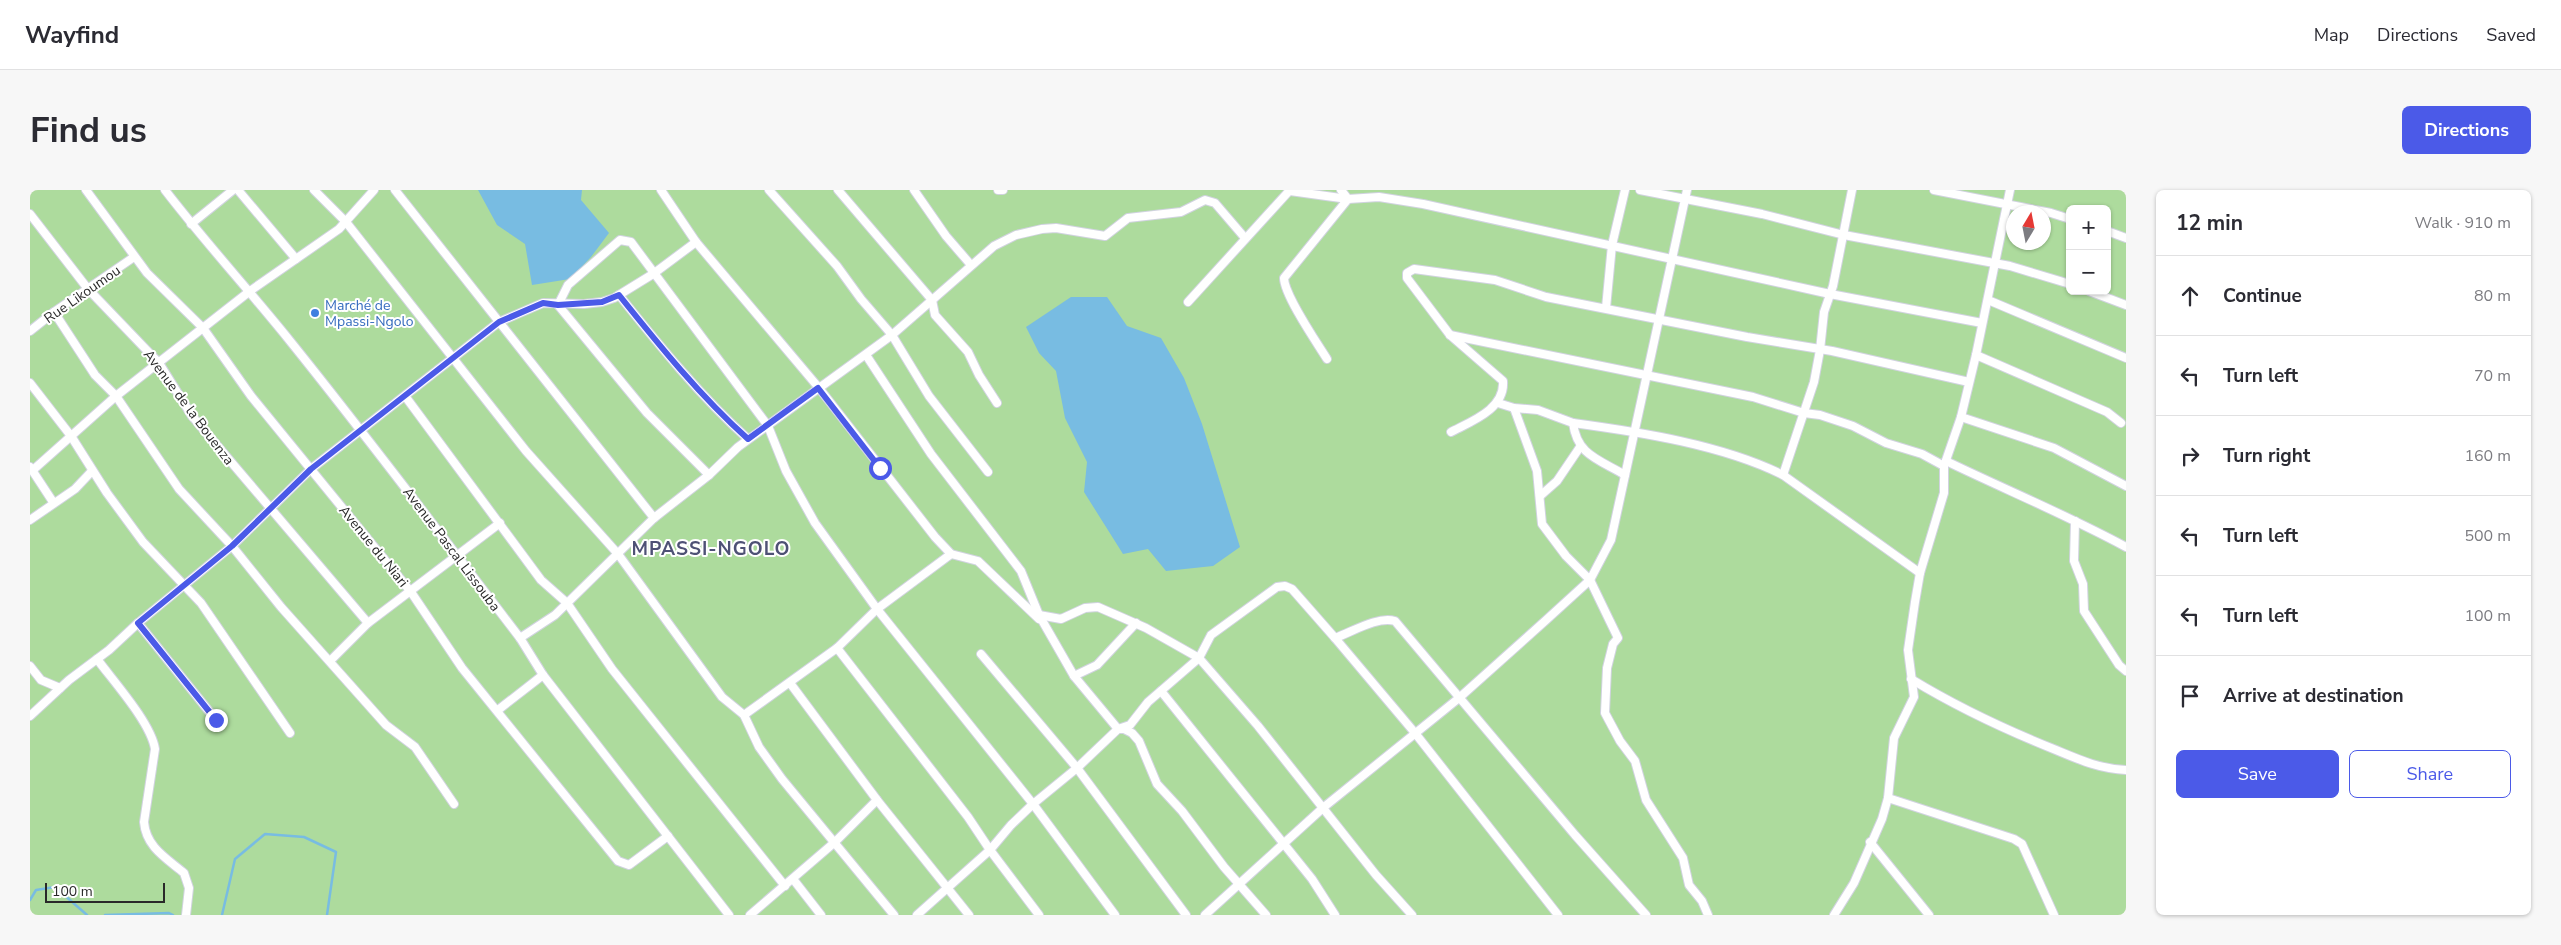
<!DOCTYPE html>
<html lang="en">
<head>
<meta charset="utf-8">
<style>
	body { margin:0; font-family:"Nunito Sans",sans-serif; background:#f7f7f7; color:#2b2b33 }
	.controls { position:absolute; right:15px; top:15px; display:grid; overflow:hidden; border-radius:8px; box-shadow:0 1px 4px #0004 }
	.controls button { width:45px; height:45px; display:grid; place-items:center; padding:0; border:0; border-bottom:1px solid #e1e1e2; background:#fff; color:#2b2b33; font:25px sans-serif }
	.compass { position:absolute; left:1976px; top:15px; width:45px; height:45px; border-radius:50%; background:#fff; box-shadow:0 1px 4px #0004; rotate:10deg }
	.scale { position:absolute; left:15px; bottom:12px; width:120px; box-sizing:border-box; padding-left:5px; border:2px solid #292929; border-top:0; font-size:14px; line-height:18px; white-space:nowrap; color:#292929; -webkit-text-stroke:4px #fff; paint-order:stroke }
	.stop { position:absolute; width:15px; height:15px; margin:-11px; border:4px solid #4b5ae8; border-radius:50%; background:#fff }
	.stop.end { background:#4b5ae8; border-color:#fff; box-shadow:0 1px 5px #0008 }
	.list { margin:0; padding:0; list-style:none }
	h2 { display:flex; justify-content:space-between; align-items:center; height:65px; margin:0; padding:0 20px; font-size:21px }
	h2 small { font-size:16px; font-weight:400; color:#7c7c81 }
	.list li { display:grid; grid-template-columns:32px 1fr auto; gap:15px; align-items:center; box-sizing:border-box; height:80px; padding:0 20px; border-top:1px solid #e1e1e2 }
	.list b { display:block; font-size:19px; white-space:nowrap }
	.list em { font-size:16px; font-style:normal; color:#7c7c81 }
	.actions { display:flex; gap:10px; padding:15px 20px }
	.actions a { flex:1; padding:11px 0; border:1px solid #4b5ae8; border-radius:8px; text-align:center; font-size:18px; color:#4b5ae8 }
	.actions .main { background:#4b5ae8; color:#fff }
	.icon { flex:none; width:28px; height:28px; fill:none; stroke:currentColor; stroke-width:2; stroke-linecap:round; stroke-linejoin:round }
	.map { position:relative; flex:none; width:2096px; height:725px; overflow:hidden; border-radius:8px }
	header { display:flex; align-items:center; gap:30px; box-sizing:border-box; height:70px; padding:0 25px; background:#fff; border-bottom:1px solid #e1e1e2 }
	header strong { font-size:24px }
	nav { display:flex; gap:28px; margin-inline-start:auto; font-size:18px }
	.intro { display:flex; align-items:center; justify-content:space-between; box-sizing:border-box; height:120px; padding:0 30px }
	h1 { margin:0; font-size:35px }
	.button { padding:12px 22px; border-radius:8px; background:#4b5ae8; color:#fff; font-size:18px; font-weight:700 }
	main { display:flex; gap:30px; padding:0 30px }
	aside { flex:1; background:#fff; border-radius:8px; box-shadow:0 1px 4px #0004 }
	.map>svg:first-child { display:block }
	.green { fill:#addb9d; fill-rule:evenodd }
	.water { fill:#78bce2 }
	.lines { fill:none; stroke-linecap:round; stroke-linejoin:round }
	.stream { stroke:#78bce2; stroke-width:2.5 }
	.minor-casing { stroke:#d1d3e0; stroke-width:10 }
	.minor { stroke:#fff; stroke-width:8 }
	.route { stroke:#4b5ae8; stroke-width:6 }
	.shop-dot { fill:#3f7fe0; stroke:#fff; stroke-width:2 }
	.labels { text-anchor:middle; stroke-width:4; stroke-linejoin:round; paint-order:stroke }
	.street-label { font-size:14px; fill:#292929; stroke:#fff }
	.shop-label { font-size:14px; fill:#366cbe; stroke:#fff; text-anchor:start }
	.district-label { font-size:19px; font-weight:bold; letter-spacing:1px; fill:#4e5175; stroke:#fff }
</style>
</head>
<body>
<header>
<strong>Wayfind</strong>
<nav><a>Map</a><a>Directions</a><a>Saved</a></nav>
</header>
<div class="intro"><h1>Find us</h1><a class="button">Directions</a></div>
<main>
<div class="map">
<svg width="2096" height="725" viewBox="0 0 2096 725">
	<rect width="100%" height="100%" fill="#eae5dc"/>
	<!-- green -->
	<path class="green" d="M 0,0 L 2096,0 L 2096,725 L 0,725 ZM 2040,19 L 2077,19 L 2077,101 L 2040,101 ZM 1984,22 L 2014,22 L 2014,52 L 1984,52 Z"/>
	<!-- water -->
	<g class="water">
		<polygon points="448,0 552,0 551,10 579,43 561,67 540,89 502,95 495,54 467,35"/>
		<polygon points="1041,107 1077,107 1097,136 1131,148 1154,188 1172,234 1210,357 1183,376 1136,381 1118,359 1093,364 1054,302 1057,272 1035,228 1026,181 1009,163 996,137"/>
	</g>
	<g class="lines">
		<!-- stream -->
		<g class="stream">
			<polyline points="0,710 6,700 25,697 57,725"/>
			<polyline points="75,725 139,723 143,725"/>
			<polyline points="192,725 205,669 235,644 274,647 306,662 297,725"/>
		</g>
		<defs>
			<g id="minor">
				<polyline points="56,0 117,83 173,138 221,206 381,402 432,478 588,671 599,675 638,646"/>
				<path d="M 135,0 C 175,52 219,100 260,151 C 339,249 414,349 490,448 L 513,485 L 699,725"/>
				<polyline points="208,0 266,69"/>
				<polyline points="284,0 316,32 496,261 588,364 692,507 714,525 729,557 752,589 864,725"/>
				<polyline points="365,0 624,328"/>
				<polyline points="631,0 666,52 789,198 905,347 921,364 948,371 1009,429"/>
				<polyline points="739,0 807,76 831,109 862,145 899,206 958,282"/>
				<polyline points="808,0 902,110 905,125 938,162 949,185 967,213"/>
				<polyline points="884,0 916,46 941,75"/>
				<polyline points="968,0 973,0"/>
				<polyline points="1610,0 1732,24 1814,45 1980,76 2040,94"/>
				<polyline points="1904,0 2021,23 2040,29"/>
				<polyline points="1260,1 1318,9 1349,7 1393,14 1800,104 1952,133"/>
				<polyline points="0,24 58,99 129,173 162,226 338,433"/>
				<polyline points="161,34 203,0"/>
				<polyline points="2077,41 2096,48"/>
				<polyline points="2059,101 2096,115"/>
				<path d="M 589,105 C 629,155 670,206 718,249"/>
				<polyline points="1958,110 2096,168"/>
				<polyline points="1158,112 1260,0"/>
				<polyline points="528,115 538,95 590,50 601,52 738,236 756,281 785,333 847,419 1003,614 1085,725"/>
				<polyline points="528,115 617,223 679,285"/>
				<polyline points="1576,118 1582,55 1595,0"/>
				<polyline points="24,122 65,185 86,206 149,299 202,356 251,417 356,535 385,557 424,614"/>
				<polyline points="0,141 24,122 104,67"/>
				<polyline points="1420,145 1723,207 1774,223 1790,225 1823,236 1856,253 1892,264 1914,276"/>
				<polyline points="836,165 901,264 991,381 1009,425 1044,486 1088,539 1094,539 1102,543 1109,551 1127,594 1152,621 1194,677 1236,725"/>
				<polyline points="1946,165 2077,222 2091,233"/>
				<path d="M 1297,169 C 1287,153 1254,105 1254,88 L 1318,9 L 1311,0"/>
				<polyline points="0,193 41,246 77,303 113,352 171,413 260,543"/>
				<polyline points="375,206 511,390 537,413 582,479 755,696"/>
				<path d="M 1468,213 L 1484,218 L 1508,220 L 1543,233 C 1547,265 1568,269 1595,285"/>
				<polyline points="1484,218 1507,281 1512,334 1536,366 1560,390 1588,448 1583,454 1577,478 1575,523 1590,551 1605,571 1616,610 1653,668 1659,695 1672,711 1678,725"/>
				<polyline points="1931,227 2024,258 2096,296"/>
				<path d="M 1543,233 C 1610,242 1693,255 1753,285 L 1890,383"/>
				<path d="M 1421,242 C 1442,231 1475,219 1473,191 L 1420,145 L 1377,88 L 1377,83 L 1384,79 L 1465,90 L 1516,107 L 1717,147 L 1802,161 L 1939,192"/>
				<path d="M 1916,271 C 1976,300 2037,325 2096,357"/>
				<polyline points="0,277 23,312"/>
				<polyline points="3,280 86,206 220,101 309,39 344,0"/>
				<polyline points="1753,285 1784,192 1790,160 1794,122 1803,96 1822,0"/>
				<polyline points="1510,306 1527,291 1550,257"/>
				<polyline points="0,330 45,299 62,281"/>
				<polyline points="2045,331 2044,371 2053,394 2054,421 2089,475 2096,481"/>
				<polyline points="1009,425 1031,429 1055,418 1068,417 1116,438 1169,468 1228,536 1346,685 1382,725"/>
				<polyline points="490,448 525,425 624,328 679,285 708,257 862,145 964,56 986,45 1012,39 1026,38 1075,46 1098,28 1151,22 1175,10 1185,13 1215,48"/>
				<polyline points="1305,448 1385,543 1528,725"/>
				<polyline points="807,458 847,419 921,364"/>
				<polyline points="951,464 1047,578 1156,725"/>
				<path d="M 67,469 C 84,492 121,533 125,559 L 114,632 C 116,657 136,668 154,683 L 159,698 L 156,725"/>
				<polyline points="300,471 338,433 470,333"/>
				<polyline points="0,476 11,490 30,498"/>
				<polyline points="1044,486 1067,475 1106,433"/>
				<path d="M 1881,489 C 1927,517 1976,540 2026,560 C 2050,570 2070,579 2096,580"/>
				<polyline points="760,493 847,610 939,725"/>
				<polyline points="1131,501 1282,689 1305,725"/>
				<polyline points="468,520 513,485"/>
				<polyline points="714,525 807,458 938,627 960,660 1009,725"/>
				<polyline points="0,526 39,490 79,460 108,433"/>
				<polyline points="186,530 108,433 202,356 281,279 469,132 513,113 554,114 572,112 584,108 623,84 666,52"/>
				<polyline points="1858,608 1984,649 1992,654 2024,725"/>
				<polyline points="1840,652 1899,725"/>
				<polyline points="763,689 791,725"/>
				<polyline points="720,725 805,652 847,610"/>
				<path d="M 887,725 L 960,660 L 981,635 L 1003,614 L 1047,578 L 1088,539 L 1100,535 L 1118,512 L 1169,468 L 1181,445 L 1247,397 L 1255,396 L 1262,399 L 1305,448 C 1322,442 1347,426 1365,431 L 1545,645 L 1616,725"/>
				<polyline points="1175,725 1294,617 1429,508 1515,431 1560,390 1581,350 1657,0"/>
				<polyline points="1804,725 1824,693 1852,629 1858,608 1864,548 1884,507 1878,460 1885,412 1890,383 1914,303 1914,276 1931,227 1946,165 1980,0"/>
			</g>
		</defs>
		<!-- minor casing -->
		<use href="#minor" class="minor-casing"/>
		<!-- minor -->
		<use href="#minor" class="minor"/>
	</g>
	<g class="lines">
		<!-- route -->
		<path class="route" d="M 186,530 L 108,433 L 202,356 L 281,279 L 469,132 L 513,113 L 528,115 L 572,112 L 589,105 C 629,155 670,206 718,249 L 788,198 L 850,278"/>
	</g>
	<!-- markers -->
	<circle class="shop-dot" cx="285" cy="123" r="5"/>
	<g class="labels">
		<!-- street labels -->
		<g class="street-label">
			<text transform="translate(52 104) rotate(-35)" y="5">Rue Likoumou</text>
			<text transform="translate(159 217) rotate(53)" y="5">Avenue de la Bouenza</text>
			<text transform="translate(344 356) rotate(51)" y="5">Avenue du Niari</text>
			<text transform="translate(422 359) rotate(53)" y="5">Avenue Pascal Lissouba</text>
		</g>
		<!-- shop labels -->
		<g class="shop-label">
			<text x="295" y="120">Marché de<tspan x="295" dy="16">Mpassi-Ngolo</tspan></text>
		</g>
		<!-- district labels -->
		<g class="district-label">
			<text x="681" y="365">MPASSI-NGOLO</text>
		</g>
	</g>
</svg>
<div class="controls">
<button>+</button>
<button>−</button>
</div>
<svg class="compass" viewBox="-18 -18 36 36"><path d="M0-13l5 13h-10z" fill="#e53935"/><path d="M0 13l5-13h-10z" fill="#7c7c81"/></svg>
<div class="scale">100 m</div>
<div class="stop" style="left:850px;top:278px"></div>
<div class="stop end" style="left:186px;top:530px"></div>
</div>
<aside>
<h2>12 min<small>Walk · 910 m</small></h2>
<ul class="list">
<li><svg class="icon" aria-label="ahead" viewBox="0 0 24 24"><path d="M12 20V5M6 11l6-6 6 6"/></svg><div><b>Continue</b></div><em>80 m</em></li>
<li><svg class="icon" aria-label="left" viewBox="0 0 24 24"><path d="M17 20v-9H6M10 6l-5 5 5 5"/></svg><div><b>Turn left</b></div><em>70 m</em></li>
<li><svg class="icon" aria-label="right" viewBox="0 0 24 24"><path d="M7 20v-9h11M14 6l5 5-5 5"/></svg><div><b>Turn right</b></div><em>160 m</em></li>
<li><svg class="icon" aria-label="left" viewBox="0 0 24 24"><path d="M17 20v-9H6M10 6l-5 5 5 5"/></svg><div><b>Turn left</b></div><em>500 m</em></li>
<li><svg class="icon" aria-label="left" viewBox="0 0 24 24"><path d="M17 20v-9H6M10 6l-5 5 5 5"/></svg><div><b>Turn left</b></div><em>100 m</em></li>
<li><svg class="icon" aria-label="arrive" viewBox="0 0 24 24"><path d="M6 21V4h12l-3 4 3 4H6"/></svg><div><b>Arrive at destination</b></div></li>
</ul>
<div class="actions"><a class="main">Save</a><a>Share</a></div>
</aside>
</main>
</body>
</html>
